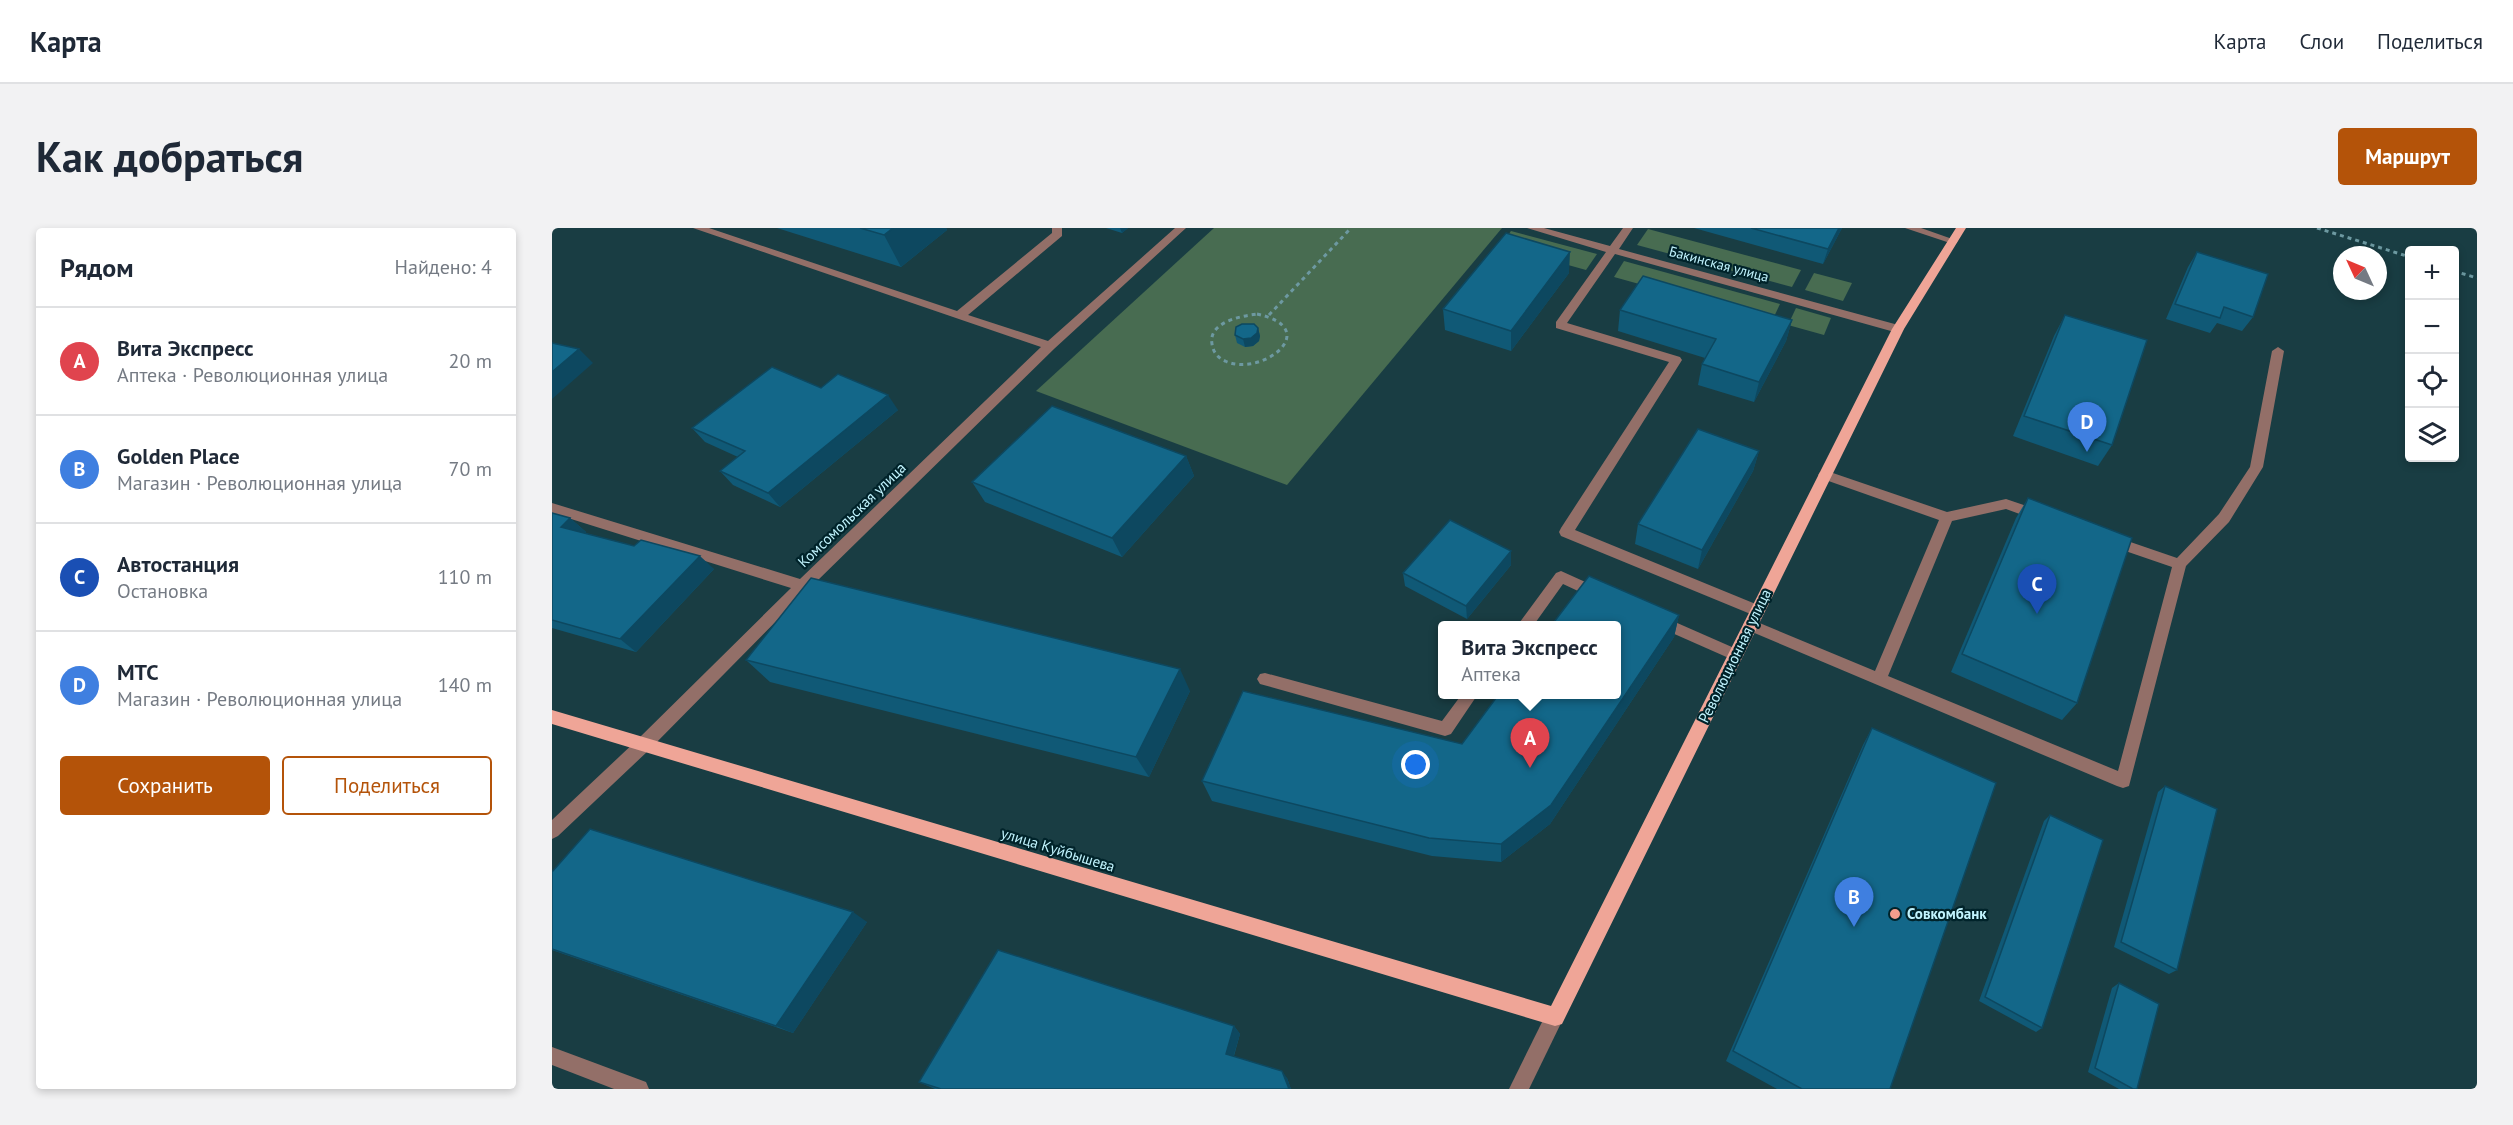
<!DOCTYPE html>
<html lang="ru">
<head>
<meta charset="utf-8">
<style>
	body { margin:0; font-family:"PT Sans",sans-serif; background:#f2f2f3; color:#1f2937 }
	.controls { position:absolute; right:18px; top:18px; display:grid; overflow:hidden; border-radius:6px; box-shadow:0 3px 9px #0003 }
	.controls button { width:54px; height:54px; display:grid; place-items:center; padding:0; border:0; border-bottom:2px solid #e0e1e3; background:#fff; color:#1f2937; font:30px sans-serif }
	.compass { position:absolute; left:1781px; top:18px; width:54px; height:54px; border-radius:50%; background:#fff; box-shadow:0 3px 9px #0003; rotate:314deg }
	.you { position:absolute; left:864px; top:537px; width:21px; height:21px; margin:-15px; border:4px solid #fff; border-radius:50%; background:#1a73e8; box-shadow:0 0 0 9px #1a73e833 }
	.badge { display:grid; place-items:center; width:39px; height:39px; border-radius:50%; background:#b45309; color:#fff; font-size:20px; font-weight:700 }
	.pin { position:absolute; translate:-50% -50px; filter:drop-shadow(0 2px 3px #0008) }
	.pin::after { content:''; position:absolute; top:32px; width:21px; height:18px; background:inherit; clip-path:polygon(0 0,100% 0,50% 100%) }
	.popup { position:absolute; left:886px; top:393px; width:183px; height:78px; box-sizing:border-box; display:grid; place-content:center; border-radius:6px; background:#fff; filter:drop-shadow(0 2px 4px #0005); font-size:20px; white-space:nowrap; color:#747a83 }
	.popup b { font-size:22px; color:#1f2937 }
	.popup::after { content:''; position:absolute; left:50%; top:100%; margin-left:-12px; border:12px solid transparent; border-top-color:#fff }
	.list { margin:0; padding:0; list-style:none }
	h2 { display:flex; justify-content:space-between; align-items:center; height:78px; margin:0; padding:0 24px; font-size:26px }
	h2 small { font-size:20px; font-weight:400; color:#747a83 }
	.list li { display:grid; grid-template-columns:39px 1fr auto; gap:18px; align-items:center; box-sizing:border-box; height:108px; padding:0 24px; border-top:2px solid #e0e1e3 }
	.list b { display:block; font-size:22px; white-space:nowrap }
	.list p { margin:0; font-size:20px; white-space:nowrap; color:#747a83 }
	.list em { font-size:20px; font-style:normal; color:#747a83 }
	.actions { display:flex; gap:12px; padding:18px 24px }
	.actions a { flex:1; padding:14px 0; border:2px solid #b45309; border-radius:6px; text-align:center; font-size:21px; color:#b45309 }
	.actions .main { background:#b45309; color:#fff }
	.icon { flex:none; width:33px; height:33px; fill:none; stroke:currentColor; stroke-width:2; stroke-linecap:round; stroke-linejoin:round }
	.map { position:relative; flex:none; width:1925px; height:861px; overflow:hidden; border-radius:6px }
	header { display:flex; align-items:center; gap:36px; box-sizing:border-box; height:84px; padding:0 30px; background:#fff; border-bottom:2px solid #e0e1e3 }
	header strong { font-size:28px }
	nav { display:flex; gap:33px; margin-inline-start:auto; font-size:21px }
	.intro { display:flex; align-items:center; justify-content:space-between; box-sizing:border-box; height:144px; padding:0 36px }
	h1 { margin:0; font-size:42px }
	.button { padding:15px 27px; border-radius:6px; background:#b45309; color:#fff; font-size:21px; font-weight:700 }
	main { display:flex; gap:36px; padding:0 36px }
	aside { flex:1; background:#fff; border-radius:6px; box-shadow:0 3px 9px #0003 }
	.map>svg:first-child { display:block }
	.green { fill:#486c51 }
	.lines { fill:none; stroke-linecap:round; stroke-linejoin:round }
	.path { stroke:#6d99a1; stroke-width:3; stroke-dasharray:4 4; stroke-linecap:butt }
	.minor { fill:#936f68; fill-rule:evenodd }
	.major { fill:#efa597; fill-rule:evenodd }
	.wall { fill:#105976 }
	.shaded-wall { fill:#0d4860 }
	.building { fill:#136789; stroke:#0d4860; stroke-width:1.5 }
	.poi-dot { fill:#f49d8c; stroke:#00232a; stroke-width:2 }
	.labels { text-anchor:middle; stroke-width:4.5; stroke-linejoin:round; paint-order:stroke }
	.far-street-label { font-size:14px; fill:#c1f4fe; stroke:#00232a }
	.street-label { font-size:15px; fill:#c1f4fe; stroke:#00232a }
	.poi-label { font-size:15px; font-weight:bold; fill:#c1f4fe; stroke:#00232a; text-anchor:start }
</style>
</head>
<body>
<header>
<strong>Карта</strong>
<nav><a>Карта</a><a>Слои</a><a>Поделиться</a></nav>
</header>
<div class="intro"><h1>Как добраться</h1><a class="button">Маршрут</a></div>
<main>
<aside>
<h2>Рядом<small>Найдено: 4</small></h2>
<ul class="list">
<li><span class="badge" style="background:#e0444e">A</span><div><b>Вита Экспресс</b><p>Аптека · Революционная улица</p></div><em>20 m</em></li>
<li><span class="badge" style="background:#3f7fe0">B</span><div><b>Golden Place</b><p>Магазин · Революционная улица</p></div><em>70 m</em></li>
<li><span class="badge" style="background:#1a4fb4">C</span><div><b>Автостанция</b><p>Остановка</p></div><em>110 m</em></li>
<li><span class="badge" style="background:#3f7fe0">D</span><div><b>МТС</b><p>Магазин · Революционная улица</p></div><em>140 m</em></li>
</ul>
<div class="actions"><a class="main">Сохранить</a><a>Поделиться</a></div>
</aside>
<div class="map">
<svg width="1925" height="861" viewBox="0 0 1925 861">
	<rect width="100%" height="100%" fill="#193d43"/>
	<!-- green -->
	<g class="green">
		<polygon points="662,0 950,0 735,257 484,163"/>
		<polygon points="1096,1 1249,42 1240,59 1085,17"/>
		<polygon points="959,3 1045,26 1034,42 948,18"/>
		<polygon points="1072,33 1228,76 1220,93 1062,49"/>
		<polygon points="1262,45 1300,55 1291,73 1253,62"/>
		<polygon points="1244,80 1279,90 1272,107 1236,97"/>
	</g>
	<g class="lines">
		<!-- path -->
		<g class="path">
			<polyline points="1765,0 1858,29"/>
			<polyline points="1902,43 1925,50"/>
			<path d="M 705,86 C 773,101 709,150 673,133 C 666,130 661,124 660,116 C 656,94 689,88 705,86 Z"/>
			<polyline points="717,87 799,0"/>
		</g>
		<!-- minor -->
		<g class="minor">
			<polygon points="141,0 157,0 405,83 500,5 500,0 510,0 510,8 416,87 496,113 623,0 634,0 502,121 262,356 265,360 263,364 253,364 97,522 6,608 0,611 0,592 85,512 239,360 0,285 0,275 248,351 489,119"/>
			<polygon points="975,0 992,0 1058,18 1071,0 1081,0 1067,21 1350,98 1352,101 1346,105 1063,26 1015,95 1128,129 1130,132 1023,302 1211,379 1213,383 1211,387 1201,387 1009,308 1007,304 1009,300 1117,134 1004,100 1004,94 1054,24"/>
			<polygon points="1353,0 1369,0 1406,13 1401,16"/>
			<polygon points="1726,119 1732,123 1711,239 1677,294 1634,338 1577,558 1571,560 1565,558 1193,401 1191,397 1193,393 1198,391 1323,443 1387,292 1268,250 1266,247 1268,244 1278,244 1395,284 1454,271 1492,284 1494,288 1487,293 1454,281 1400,293 1336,448 1566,543 1620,339 1553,316 1551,312 1558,307 1625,330 1667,286 1698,239 1720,123"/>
			<polygon points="1009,343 1051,362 1053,366 1051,370 1041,370 1011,356 981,398 965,398 1004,345"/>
			<polygon points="1107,387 1189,423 1191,427 1189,431 1184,433 1179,431 1102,397 1100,393 1102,389"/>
			<polygon points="713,445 890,493 910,466 926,466 899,506 893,508 708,456 705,451 708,446"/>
			<polygon points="1003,780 1010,782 1012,789 977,861 957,861 996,782"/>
			<polygon points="0,819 94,854 97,861 62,861 0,837"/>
		</g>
		<!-- major -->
		<polygon class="major" points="1404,0 1414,0 1352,101 1010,796 1003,798 0,496 0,482 999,778 1340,101"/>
	</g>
	<!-- wall -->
	<g class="wall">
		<polygon points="225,0 394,0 395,2 349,39"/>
		<polygon points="554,0 576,0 570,5"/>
		<polygon points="1142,0 1290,0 1271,36"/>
		<polygon points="1645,24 1701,89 1690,103 1665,95 1658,105 1614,91 1636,39"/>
		<polygon points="1017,45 959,123 893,102 891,81"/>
		<polygon points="1068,82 1240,92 1234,113 1202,174 1146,157 1150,136 1153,130 1066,103"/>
		<polygon points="1513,87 1560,217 1546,238 1461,208 1502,108"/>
		<polygon points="706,100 708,108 707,113 701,118 693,119 685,115 683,107"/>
		<polygon points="269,160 346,182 228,279 181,257 168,243 186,229 153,214 140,200"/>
		<polygon points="1207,223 1201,243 1146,341 1083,316 1086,296"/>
		<polygon points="634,228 642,248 570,329 433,274 420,254"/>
		<polygon points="1476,270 1525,475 1510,492 1399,444 1464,290"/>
		<polygon points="0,285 18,290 34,304 33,305 162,341 84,424 0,400"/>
		<polygon points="959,323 959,337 915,391 853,358 851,345"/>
		<polygon points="1127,387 1122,409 998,596 949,634 880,628 660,573 650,553 910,516"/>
		<polygon points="194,432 638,463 597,549 218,454"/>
		<polygon points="1320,500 1338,861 1225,861 1174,833 1311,517"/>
		<polygon points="1613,558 1625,742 1617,746 1562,719 1606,564"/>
		<polygon points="1498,587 1490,800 1484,804 1427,773 1492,593"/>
		<polygon points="0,644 315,694 241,805 0,722"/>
		<polygon points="1567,755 1585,861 1567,861 1536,844 1560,760"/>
		<polygon points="682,798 688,806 682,828 735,850 739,861 383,861 367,854"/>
	</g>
	<!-- shaded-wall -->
	<g class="shaded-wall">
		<polygon points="341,0 394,0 395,2 349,39 332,7"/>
		<polygon points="568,0 576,0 570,5"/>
		<polygon points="1287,0 1290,0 1271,36 1276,21"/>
		<polygon points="1018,24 1017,45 959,123 959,103"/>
		<polygon points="1240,92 1234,113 1202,174 1207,154"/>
		<polygon points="706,100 708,108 707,113 701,118 693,119 691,111"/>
		<polygon points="27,121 41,135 0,171 0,144"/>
		<polygon points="336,167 346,182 228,279 216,265"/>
		<polygon points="1207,223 1201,243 1146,341 1150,322"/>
		<polygon points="634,228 642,248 570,329 560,310"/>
		<polygon points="18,290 34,304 25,313 9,299"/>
		<polygon points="959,323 959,337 915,391 914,378"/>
		<polygon points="148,328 162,341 84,424 68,411"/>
		<polygon points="1127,387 1122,409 998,596 949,634 949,616"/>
		<polygon points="628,441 638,463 597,549 584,529"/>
		<polygon points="301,684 315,694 241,805 224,798"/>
		<polygon points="682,798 688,806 680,833 674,826"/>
		<polygon points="730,843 735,850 739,861 737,861"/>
	</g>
	<!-- building -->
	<g class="building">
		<polygon points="308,0 341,0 332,7"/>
		<polygon points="1199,0 1287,0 1276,21"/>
		<polygon points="954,5 1018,24 959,103 891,81"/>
		<polygon points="1645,24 1716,46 1701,89 1672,79 1668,90 1623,76"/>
		<polygon points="1091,48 1240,92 1207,154 1150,136 1164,111 1068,82"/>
		<polygon points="1513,87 1595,112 1560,217 1472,188"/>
		<polygon points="690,96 702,96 706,100 705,105 699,110 691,111 683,107 684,99"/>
		<polygon points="0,115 27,121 0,144"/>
		<polygon points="220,139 269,160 286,146 336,167 216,265 168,243 193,223 140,200"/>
		<polygon points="500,178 634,228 560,310 420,254"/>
		<polygon points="1146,201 1207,223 1150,322 1086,296"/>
		<polygon points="1476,270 1580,310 1525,475 1410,426"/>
		<polygon points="0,285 18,290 9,299 82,318 89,312 148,328 68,411 0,392"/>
		<polygon points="898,292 959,323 914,378 851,345"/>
		<polygon points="1037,348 1127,387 999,577 949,616 877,610 650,553 691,463 910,516 947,466 1065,466 1065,398 999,398"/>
		<polygon points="259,350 628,441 584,529 194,432"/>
		<polygon points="1320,500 1444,555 1338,861 1250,861 1181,823"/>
		<polygon points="1613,558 1665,581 1625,742 1569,714"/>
		<polygon points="1498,587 1551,612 1490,800 1433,769"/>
		<polygon points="38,601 301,684 224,798 0,721 0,644"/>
		<polygon points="446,722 682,798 674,826 730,843 737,861 389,861 367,854"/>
		<polygon points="1567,755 1607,776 1585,861 1581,861 1543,840"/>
	</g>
	<!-- markers -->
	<circle class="poi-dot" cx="1343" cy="686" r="6"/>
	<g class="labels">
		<!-- far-street labels -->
		<g class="far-street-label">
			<text transform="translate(1167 36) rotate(15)" y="5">Бакинская улица</text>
		</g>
		<!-- street labels -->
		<g class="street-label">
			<text transform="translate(300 287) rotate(-44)" y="5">Комсомольская улица</text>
			<text transform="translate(1183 428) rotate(-64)" y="5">Революционная улица</text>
			<text transform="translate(506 622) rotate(17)" y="5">улица Куйбышева</text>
		</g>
		<!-- poi labels -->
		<g class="poi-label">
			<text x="1355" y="691">Совкомбанк</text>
		</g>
	</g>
</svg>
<div class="controls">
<button>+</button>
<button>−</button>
<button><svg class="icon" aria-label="locate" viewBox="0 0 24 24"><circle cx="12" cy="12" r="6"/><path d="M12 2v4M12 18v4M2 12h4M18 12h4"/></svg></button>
<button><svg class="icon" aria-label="layers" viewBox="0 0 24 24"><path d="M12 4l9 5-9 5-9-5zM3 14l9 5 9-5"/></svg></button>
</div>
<svg class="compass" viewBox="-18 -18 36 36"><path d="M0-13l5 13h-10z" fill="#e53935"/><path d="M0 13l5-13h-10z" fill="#747a83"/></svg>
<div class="you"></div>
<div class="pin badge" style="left:978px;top:540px;background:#e0444e">A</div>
<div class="popup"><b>Вита Экспресс</b>Аптека</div>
<div class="pin badge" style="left:1302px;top:699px;background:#3f7fe0">B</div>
<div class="pin badge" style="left:1485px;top:386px;background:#1a4fb4">C</div>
<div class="pin badge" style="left:1535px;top:224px;background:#3f7fe0">D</div>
</div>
</main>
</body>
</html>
